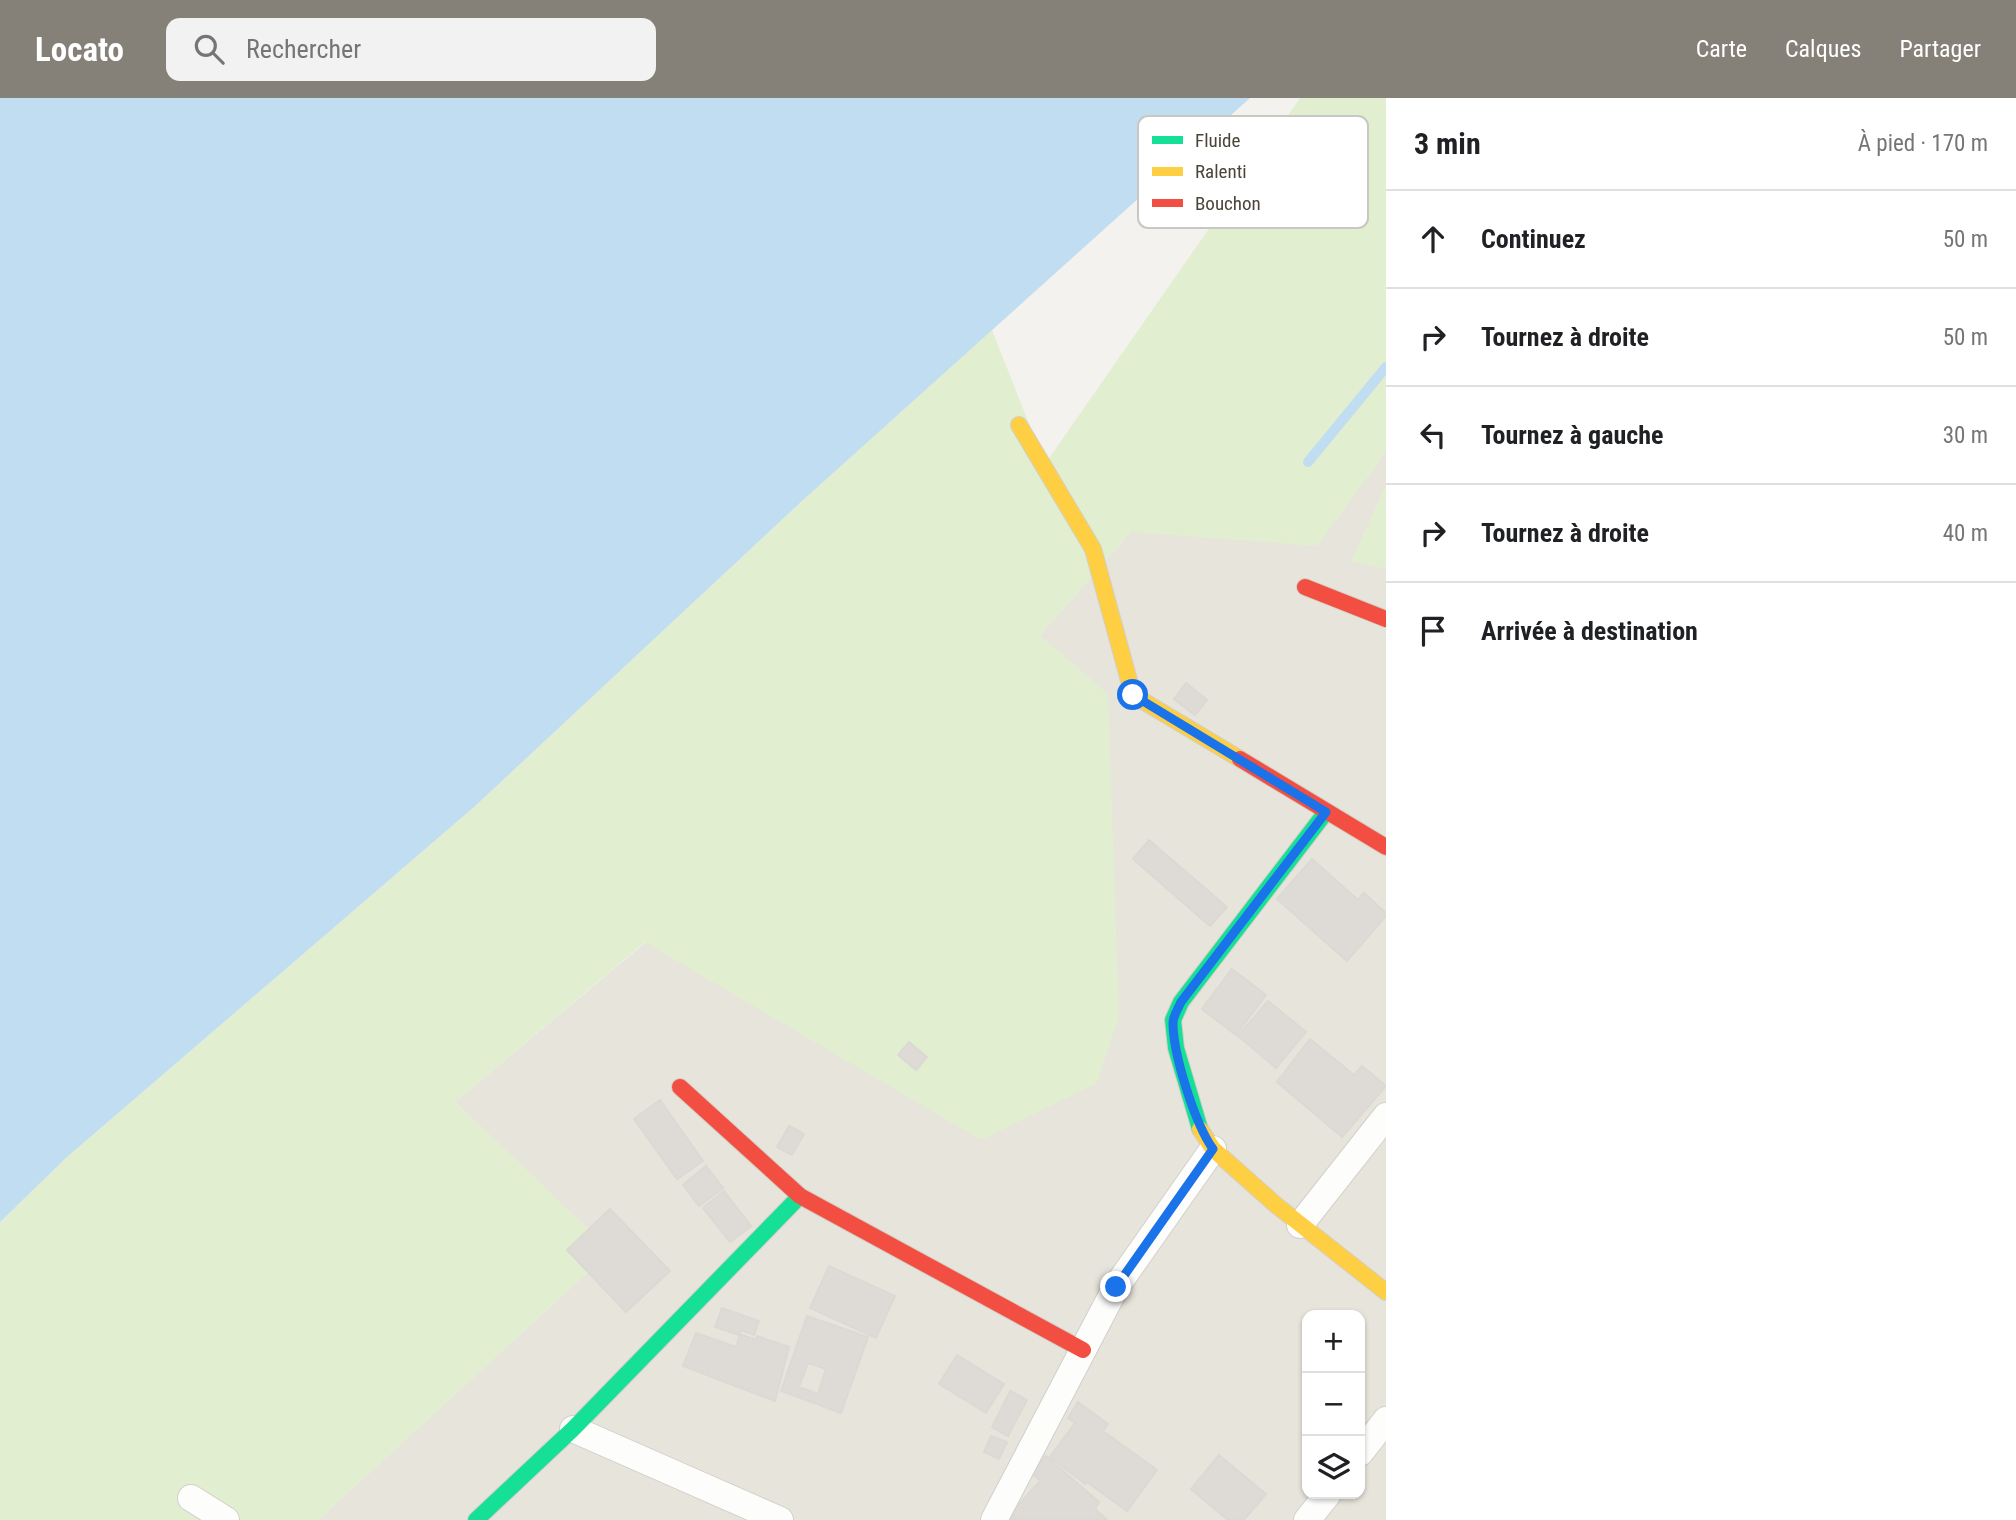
<!DOCTYPE html>
<html lang="fr">
<head>
<meta charset="utf-8">
<style>
	body { margin:0; font-family:"Roboto Condensed",sans-serif; background:#f2f2f2; color:#202124 }
	.controls { position:absolute; right:21px; bottom:21px; display:grid; overflow:hidden; border-radius:14px; box-shadow:0 2px 5px #0004 }
	.controls button { width:63px; height:63px; display:grid; place-items:center; padding:0; border:0; border-bottom:2px solid #e0e0e0; background:#fff; color:#202124; font:35px sans-serif }
	.stop { position:absolute; width:21px; height:21px; margin:-16px; border:5px solid #1a73e8; border-radius:50%; background:#fff }
	.stop.end { background:#1a73e8; border-color:#fff; box-shadow:0 2px 7px #0008 }
	.list { margin:0; padding:0; list-style:none }
	h2 { display:flex; justify-content:space-between; align-items:center; height:91px; margin:0; padding:0 28px; font-size:30px }
	h2 small { font-size:23px; font-weight:400; color:#757577 }
	.list li { display:grid; grid-template-columns:46px 1fr auto; gap:21px; align-items:center; box-sizing:border-box; height:98px; padding:0 28px; border-top:2px solid #e0e0e0 }
	.list b { display:block; font-size:26px; white-space:nowrap }
	.list em { font-size:23px; font-style:normal; color:#757577 }
	.icon { flex:none; width:38px; height:38px; fill:none; stroke:currentColor; stroke-width:2; stroke-linecap:round; stroke-linejoin:round }
	.map { position:relative; flex:none; width:1386px; height:1422px; overflow:hidden }
	header { display:flex; align-items:center; gap:42px; box-sizing:border-box; height:98px; padding:0 35px; background:#868178; color:#fff }
	header strong { font-size:33px }
	nav { display:flex; gap:38px; margin-inline-start:auto; font-size:24px }
	.search { width:490px; height:63px; background:#f2f2f2; display:flex; align-items:center; gap:18px; box-sizing:border-box; padding:0 24px; border-radius:14px; color:#757577; font-size:26px }
	main { display:flex }
	aside { flex:1; background:#fff }
	.map>svg:first-child { display:block }
	.residential { fill:#e7e4dc; fill-rule:evenodd }
	.green { fill:#e1eecf }
	.water { fill:#c0ddf1 }
	.lines { fill:none; stroke-linecap:round; stroke-linejoin:round }
	.stream { stroke:#c0ddf1; stroke-width:10 }
	.building { fill:#dedbd6; stroke:#dcd9d4; stroke-width:2; fill-rule:evenodd }
	.street-casing { stroke:#d2d0cb; stroke-width:28 }
	.fast-casing { stroke:#d3cfc5; stroke-width:18 }
	.slow-casing { stroke:#d3cfc5; stroke-width:18 }
	.jam-casing { stroke:#d3cfc5; stroke-width:18 }
	.street { stroke:#fdfdfc; stroke-width:26 }
	.fast { stroke:#16e098; stroke-width:16 }
	.slow { stroke:#ffcf43; stroke-width:16 }
	.jam { stroke:#f24e42; stroke-width:16 }
	.route { stroke:#1a73e8; stroke-width:9 }
	.key { fill:#fff; stroke:#c9c7c4; stroke-width:2 }
	.key-label { font-size:19px; fill:#4b4439 }
</style>
</head>
<body>
<header>
<strong>Locato</strong>
<div class="search"><svg class="icon" aria-label="search" viewBox="0 0 24 24"><circle cx="10" cy="10" r="6"/><path d="M15 15l6 6"/></svg>Rechercher</div>
<nav><a>Carte</a><a>Calques</a><a>Partager</a></nav>
</header>
<main>
<div class="map">
<svg width="1386" height="1422" viewBox="0 0 1386 1422">
	<rect width="100%" height="100%" fill="#f4f2ee"/>
	<!-- residential -->
	<path class="residential" d="M 1386,69 L 1386,1422 L 318,1422 L 611,1153 L 455,1004 L 646,844 L 981,1041 L 1040,537 L 1131,434 ZM 1307,1217 L 1360,1217 L 1360,1396 L 1307,1396 Z"/>
	<!-- green -->
	<g class="green">
		<polygon points="1300,0 1386,0 1386,354 1317,448 1131,434 1040,537 1108,596 1119,918 1097,985 981,1042 645,844 455,1004 611,1153 318,1422 0,1422 0,1124 67,1059 474,709 802,403 992,232 1045,366"/>
		<polygon points="1386,387 1386,471 1351,463"/>
	</g>
	<!-- water -->
	<polygon class="water" points="0,0 1250,0 802,403 474,709 67,1059 0,1124"/>
	<g class="lines">
		<!-- stream -->
		<polyline class="stream" points="1308,364 1386,269"/>
	</g>
	<!-- building -->
	<g class="building">
		<polygon points="1186,585 1207,602 1195,617 1174,601"/>
		<polygon points="1149,742 1227,809 1210,828 1133,761"/>
		<polygon points="1312,761 1358,802 1364,795 1386,815 1386,818 1347,863 1277,801"/>
		<polygon points="1232,871 1266,897 1236,937 1202,911"/>
		<polygon points="1268,903 1306,934 1276,970 1238,938"/>
		<polygon points="1310,941 1354,977 1362,968 1386,988 1342,1039 1277,984"/>
		<polygon points="909,944 927,959 916,972 898,957"/>
		<polygon points="660,1002 703,1063 677,1081 634,1021"/>
		<polygon points="789,1028 804,1036 792,1057 777,1049"/>
		<polygon points="706,1068 723,1090 699,1108 683,1087"/>
		<polygon points="724,1093 751,1128 730,1144 703,1110"/>
		<polygon points="610,1111 670,1173 626,1214 567,1152"/>
		<polygon points="829,1168 895,1198 876,1240 810,1210"/>
		<polygon points="722,1210 759,1223 754,1237 741,1232 739,1237 715,1229"/>
		<path d="M 807,1218 L 868,1239 L 841,1315 L 781,1293 ZM 808,1265 L 826,1271 L 818,1296 L 799,1289 Z"/>
		<polygon points="696,1235 736,1249 740,1236 756,1242 757,1238 789,1249 775,1303 683,1268"/>
		<polygon points="957,1257 1004,1286 986,1315 939,1286"/>
		<polygon points="1010,1293 1027,1302 1008,1338 992,1329"/>
		<polygon points="1078,1304 1108,1326 1103,1333 1157,1372 1127,1413 1087,1384 1085,1386 1050,1359 1075,1325 1068,1320"/>
		<polygon points="991,1338 1007,1344 999,1361 984,1354"/>
		<polygon points="1219,1357 1266,1396 1244,1422 1228,1422 1191,1391"/>
		<polygon points="1046,1358 1099,1404 1095,1411 1107,1422 1005,1422 1040,1383 1031,1375"/>
	</g>
	<g class="lines">
		<defs>
			<g id="street">
				<polyline points="1300,1127 1386,1018"/>
				<polyline points="573,1331 780,1422"/>
				<polyline points="1360,1355 1386,1322"/>
				<polyline points="191,1400 226,1422"/>
				<polyline points="994,1422 1116,1189 1213,1051"/>
				<polyline points="1307,1422 1328,1396"/>
			</g>
			<g id="fast">
				<polyline points="1200,1031 1176,950 1173,922 1181,904 1326,714"/>
				<polyline points="476,1422 573,1331 800,1098"/>
			</g>
			<g id="slow">
				<polyline points="1019,327 1093,451 1133,597 1240,661"/>
				<polyline points="1200,1031 1213,1051 1276,1107 1386,1194"/>
			</g>
			<g id="jam">
				<polyline points="1305,489 1386,521"/>
				<polyline points="1240,661 1386,749"/>
				<polyline points="680,989 800,1098 1083,1252"/>
			</g>
		</defs>
		<!-- street casing -->
		<use href="#street" class="street-casing"/>
		<!-- fast casing -->
		<use href="#fast" class="fast-casing"/>
		<!-- slow casing -->
		<use href="#slow" class="slow-casing"/>
		<!-- jam casing -->
		<use href="#jam" class="jam-casing"/>
		<!-- street -->
		<use href="#street" class="street"/>
		<!-- fast -->
		<use href="#fast" class="fast"/>
		<!-- slow -->
		<use href="#slow" class="slow"/>
		<!-- jam -->
		<use href="#jam" class="jam"/>
	</g>
	<g class="lines">
		<!-- route -->
		<path class="route" d="M 1116,1189 L 1213,1051 C 1195,1026 1173,956 1173,925 C 1173,918 1178,911 1181,904 L 1326,714 L 1133,597"/>
	</g>
	<!-- legend -->
	<rect x="1138" y="18" width="230" height="112" rx="10" class="key"/>
	<rect x="1152" y="38" width="31" height="8" fill="#16e098"/>
	<rect x="1152" y="69" width="31" height="9" fill="#ffcf43"/>
	<rect x="1152" y="101" width="31" height="8" fill="#f24e42"/>
	<g class="key-label">
		<text x="1195" y="49">Fluide</text>
		<text x="1195" y="80">Ralenti</text>
		<text x="1195" y="112">Bouchon</text>
	</g>
</svg>
<div class="controls">
<button>+</button>
<button>−</button>
<button><svg class="icon" aria-label="layers" viewBox="0 0 24 24"><path d="M12 4l9 5-9 5-9-5zM3 14l9 5 9-5"/></svg></button>
</div>
<div class="stop" style="left:1133px;top:597px"></div>
<div class="stop end" style="left:1116px;top:1189px"></div>
</div>
<aside>
<h2>3 min<small>À pied · 170 m</small></h2>
<ul class="list">
<li><svg class="icon" aria-label="ahead" viewBox="0 0 24 24"><path d="M12 20V5M6 11l6-6 6 6"/></svg><div><b>Continuez</b></div><em>50 m</em></li>
<li><svg class="icon" aria-label="right" viewBox="0 0 24 24"><path d="M7 20v-9h11M14 6l5 5-5 5"/></svg><div><b>Tournez à droite</b></div><em>50 m</em></li>
<li><svg class="icon" aria-label="left" viewBox="0 0 24 24"><path d="M17 20v-9H6M10 6l-5 5 5 5"/></svg><div><b>Tournez à gauche</b></div><em>30 m</em></li>
<li><svg class="icon" aria-label="right" viewBox="0 0 24 24"><path d="M7 20v-9h11M14 6l5 5-5 5"/></svg><div><b>Tournez à droite</b></div><em>40 m</em></li>
<li><svg class="icon" aria-label="arrive" viewBox="0 0 24 24"><path d="M6 21V4h12l-3 4 3 4H6"/></svg><div><b>Arrivée à destination</b></div></li>
</ul>
</aside>
</main>
</body>
</html>
